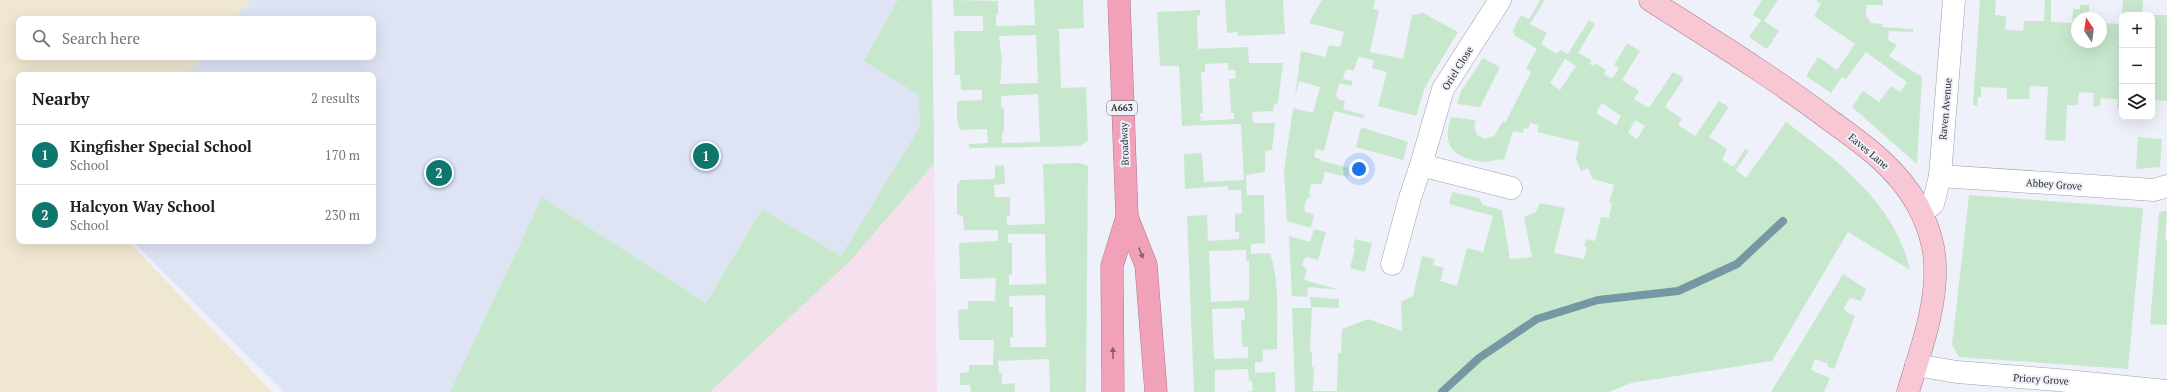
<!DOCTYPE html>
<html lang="en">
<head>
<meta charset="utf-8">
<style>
	body { margin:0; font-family:"PT Serif",serif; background:#f6f6f6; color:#222 }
	.controls { position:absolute; right:12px; top:12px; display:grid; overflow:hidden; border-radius:8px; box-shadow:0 4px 16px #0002 }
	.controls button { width:36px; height:36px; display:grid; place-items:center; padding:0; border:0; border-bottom:1px solid #e0e0e0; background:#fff; color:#222; font:20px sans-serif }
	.compass { position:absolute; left:2071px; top:12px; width:36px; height:36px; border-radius:50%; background:#fff; box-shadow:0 4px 16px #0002; rotate:347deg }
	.you { position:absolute; left:1359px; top:169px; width:14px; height:14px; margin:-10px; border:3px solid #fff; border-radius:50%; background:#1a73e8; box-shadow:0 0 0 6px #1a73e833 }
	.badge { display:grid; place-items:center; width:26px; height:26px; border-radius:50%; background:#0f766e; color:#fff; font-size:13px; font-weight:700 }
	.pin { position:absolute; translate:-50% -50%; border:2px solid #fff; box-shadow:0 1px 4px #0006 }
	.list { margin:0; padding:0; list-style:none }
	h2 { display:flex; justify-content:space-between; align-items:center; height:52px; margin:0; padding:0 16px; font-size:17px }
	h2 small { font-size:13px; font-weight:400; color:#767676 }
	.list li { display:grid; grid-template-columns:26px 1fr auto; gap:12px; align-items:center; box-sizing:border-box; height:60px; padding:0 16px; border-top:1px solid #e0e0e0 }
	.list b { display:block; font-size:15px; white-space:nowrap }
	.list p { margin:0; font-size:13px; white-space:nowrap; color:#767676 }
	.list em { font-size:13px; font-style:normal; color:#767676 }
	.icon { flex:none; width:22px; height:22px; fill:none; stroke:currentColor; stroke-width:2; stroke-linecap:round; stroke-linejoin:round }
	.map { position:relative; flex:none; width:2167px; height:392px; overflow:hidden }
	.search { position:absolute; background:#fff; box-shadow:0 4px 16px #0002; left:16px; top:16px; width:360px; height:44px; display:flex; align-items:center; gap:10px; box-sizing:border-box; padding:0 14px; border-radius:8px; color:#767676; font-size:15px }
	.panel { position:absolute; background:#fff; box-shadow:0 4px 16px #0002; left:16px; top:72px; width:360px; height:172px; border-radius:8px }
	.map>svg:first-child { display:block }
	.commercial { fill:#f6e0ed }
	.industrial { fill:#f0e7d1 }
	.built { fill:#dee4f4 }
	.green { fill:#c8e8ce; fill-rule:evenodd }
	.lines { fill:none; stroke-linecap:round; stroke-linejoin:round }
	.stream { stroke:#7697a4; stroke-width:8 }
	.minor-casing { stroke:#9ea1a9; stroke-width:23 }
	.major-casing { stroke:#ad7988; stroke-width:23 }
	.highway-casing { stroke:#ad7988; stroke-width:23 }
	.minor { stroke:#fff; stroke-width:22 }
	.major { stroke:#f7c7d4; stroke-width:22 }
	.highway { stroke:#f2a2b8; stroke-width:22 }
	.oneway { fill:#85626d }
	.labels { text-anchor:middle; stroke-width:4; stroke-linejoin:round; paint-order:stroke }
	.shield { fill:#eef1fa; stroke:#66686d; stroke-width:1 }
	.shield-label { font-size:9px; font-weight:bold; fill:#2c2d30 }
	.street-label { font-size:10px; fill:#2c2d30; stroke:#eef1fa }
</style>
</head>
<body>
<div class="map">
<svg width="2167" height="392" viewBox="0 0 2167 392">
	<rect width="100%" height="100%" fill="#eef1fa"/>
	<!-- commercial -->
	<polygon class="commercial" points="934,164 937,392 710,392 850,261"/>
	<!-- industrial -->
	<polygon class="industrial" points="0,0 250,0 234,19 19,19 19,57 202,57 186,75 19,75 19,241 128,241 272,392 0,392"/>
	<!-- built -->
	<polygon class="built" points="250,0 932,0 934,164 841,256 762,209 706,303 542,197 450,392 284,392 132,241 373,241 373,75 186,75 202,57 373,57 373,19 234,19"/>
	<!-- green -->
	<g class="green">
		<polygon points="898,0 932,0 934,164 850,261 710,392 450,392 542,197 706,303 762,209 841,256 920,127 919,95 864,61"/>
		<path d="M 953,0 L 998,1 L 998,14 L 996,15 L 996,26 L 1035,25 L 1034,0 L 1083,0 L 1084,28 L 1059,29 L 1061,88 L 1086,87 L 1088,140 L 1080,146 L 970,148 L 968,144 L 988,143 L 987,129 L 960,130 L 957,120 L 957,101 L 982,100 L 982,90 L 961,90 L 960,75 L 955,75 L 954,31 L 983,31 L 983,16 L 954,16 ZM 1036,35 L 1038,83 L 1000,84 L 1002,60 L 999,36 ZM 1038,94 L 1040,142 L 1002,143 L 1002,133 L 1004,132 L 1004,108 L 1001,107 L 1001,96 Z"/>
		<polygon points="1225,0 1283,0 1285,34 1238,36 1237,32 1227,33"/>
		<polygon points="1322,0 1375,0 1373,9 1379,10 1370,52 1403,59 1412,15 1423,13 1458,32 1425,87 1416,116 1378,106 1387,72 1372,68 1374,60 1358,57 1354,71 1346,69 1343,79 1352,81 1352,86 1339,83 1336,94 1338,99 1345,101 1343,109 1365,115 1363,118 1334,111 1324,151 1316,149 1314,157 1321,159 1321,161 1350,168 1348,177 1325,172 1322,184 1311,184 1309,193 1311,197 1307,198 1304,208 1306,212 1314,214 1311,228 1287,221 1284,171 1293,108 1313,113 1320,87 1299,81 1295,97 1301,51 1325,57 1329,45 1340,47 1344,32 1309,23"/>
		<path d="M 1540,0 L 1545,0 L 1530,24 L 1547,33 L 1541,44 L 1557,54 L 1560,50 L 1568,54 L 1589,20 L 1595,24 L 1578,53 L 1591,60 L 1590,64 L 1593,66 L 1595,63 L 1606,70 L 1604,74 L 1612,79 L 1619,68 L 1614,65 L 1627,43 L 1640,51 L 1622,80 L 1639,91 L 1634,99 L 1649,108 L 1673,72 L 1684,78 L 1665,107 L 1682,119 L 1678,125 L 1695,136 L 1719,101 L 1729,107 L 1709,137 L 1727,149 L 1722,160 L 1732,166 L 1735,165 L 1745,149 L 1749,151 L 1736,170 L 1746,178 L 1786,122 C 1838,161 1895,203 1910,270 L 1848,232 L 1772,361 L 1631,383 L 1609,392 L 1295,392 L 1292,308 L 1311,308 L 1310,297 L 1339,299 L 1339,308 L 1312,307 L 1310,351 L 1312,352 L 1312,367 L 1314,367 L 1313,391 L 1337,391 L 1338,353 L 1341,353 L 1342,329 L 1368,319 L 1402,331 L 1401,302 L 1413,296 L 1422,256 L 1435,259 L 1433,265 L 1444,268 L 1440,281 L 1457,286 L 1467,248 L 1483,252 L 1493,216 L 1449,204 L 1452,192 L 1479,198 L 1483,205 L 1502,210 L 1510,259 L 1532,257 L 1524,217 L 1536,212 L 1540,203 L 1565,208 L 1554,253 L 1584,259 L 1587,247 L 1584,246 L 1586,239 L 1595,241 L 1601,217 L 1609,218 L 1612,203 L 1609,203 L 1614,185 L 1593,179 L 1588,168 L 1581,171 L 1576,159 L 1579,142 L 1537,132 L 1539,125 L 1530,123 L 1528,129 L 1524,128 L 1523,133 L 1513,131 L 1504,160 C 1495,158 1491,163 1483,162 C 1454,158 1441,147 1451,117 L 1474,120 L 1476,122 L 1474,127 L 1477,135 L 1485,139 L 1494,136 L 1503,121 L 1505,123 L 1531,72 L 1526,68 L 1537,49 L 1514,35 L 1513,30 L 1521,15 L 1529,19 ZM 1565,59 L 1576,66 L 1560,90 L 1550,83 ZM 1602,103 L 1621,116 L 1616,125 L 1596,113 ZM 1635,120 L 1645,126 L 1637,139 L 1628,133 Z"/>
		<polygon points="1762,0 1778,0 1764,21 1779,31 1767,49 1749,37 1761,20 1753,15"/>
		<polygon points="1816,0 1883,0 1883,5 1866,5 1866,16 1871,23 1882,24 1882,27 1913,29 1913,32 1889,31 1888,40 1897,45 1889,56 1922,77 1917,164 1852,107 1863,91 1879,102 1891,86 1900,92 1907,82 1866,52 1846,79 1842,77 1831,93 1806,76 1818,57 1837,70 1855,44 1814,16 1821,4"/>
		<polygon points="1980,0 1996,0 1995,15 2006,16 2005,30 2023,31 2024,21 2044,21 2045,0 2051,0 2051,22 2072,23 2073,9 2080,9 2080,5 2089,5 2089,18 2077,18 2077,42 2101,42 2101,23 2121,24 2123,0 2143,0 2142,15 2167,15 2167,101 2152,100 2152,15 2122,15 2122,108 2117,108 2118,99 2101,98 2100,106 2093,106 2094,93 2079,92 2078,105 2067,105 2065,141 2045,140 2048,87 2030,86 2029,99 2007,99 2007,88 1981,87 1981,97 1978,97 1977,106 1973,105"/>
		<path d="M 1200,10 L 1200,15 L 1197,16 L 1198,49 L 1248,47 L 1249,63 L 1283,63 L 1278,103 L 1274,105 L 1273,111 L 1252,112 L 1253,123 L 1275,123 L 1272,150 L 1265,151 L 1265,172 L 1246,175 L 1247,195 L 1264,195 L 1265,243 L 1251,244 L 1251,254 L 1270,253 C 1280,283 1277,318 1277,349 L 1263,350 L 1263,362 L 1255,362 L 1255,373 L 1275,372 L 1276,392 L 1244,392 L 1253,391 L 1252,381 L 1249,381 L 1248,369 L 1215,370 L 1215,392 L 1194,392 L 1187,216 L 1207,215 L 1208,241 L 1239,239 L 1239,232 L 1235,232 L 1235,214 L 1242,213 L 1241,190 L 1228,190 L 1228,186 L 1185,189 L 1184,154 L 1202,153 L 1204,182 L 1244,180 L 1241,124 L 1182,126 L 1179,66 L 1160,66 L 1157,12 ZM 1205,64 L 1228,63 L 1228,70 L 1235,70 L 1236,78 L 1229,79 L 1231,113 L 1234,113 L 1234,119 L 1201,121 L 1200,113 L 1203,113 L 1201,72 L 1205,72 ZM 1246,250 L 1246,261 L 1249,261 L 1249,300 L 1211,302 L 1209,251 ZM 1244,308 L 1245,320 L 1241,320 L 1242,347 L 1248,347 L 1248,358 L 1214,359 L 1212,309 Z"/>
		<polygon points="1483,58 1500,67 1480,107 1457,104 1461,91"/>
		<polygon points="1361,127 1408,142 1403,160 1356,147"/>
		<polygon points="2138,137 2162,139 2160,167 2136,169"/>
		<path d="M 1080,163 L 1088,166 L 1086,392 L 1050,392 L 1049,359 L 998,361 L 999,373 L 1002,373 L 1002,384 L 1015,383 L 1015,392 L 971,392 L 970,385 L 960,385 L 960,373 L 969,372 L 969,365 L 993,365 L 994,340 L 959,340 L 958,310 L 968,309 L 968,301 L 995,301 L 996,278 L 960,279 L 959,243 L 998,241 L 998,230 L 964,230 L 963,217 L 957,214 L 957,185 L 961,180 L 995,179 L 995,166 L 1004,165 L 1005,184 L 994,185 L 995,197 L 1010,197 L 1010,216 L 1007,216 L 1007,225 L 1045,224 L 1043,164 ZM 1008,234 L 1045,234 L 1046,284 L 1009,285 L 1009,275 L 1012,275 L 1012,243 L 1008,243 ZM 1045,295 L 1046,347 L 1010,347 L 1010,337 L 1013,337 L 1013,307 L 1009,307 L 1009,296 Z"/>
		<polygon points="1969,195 2143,208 2128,369 1959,357 1952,345"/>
		<polygon points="2163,211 2167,211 2165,240 2167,240 2167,325 2150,324 2159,213"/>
		<polygon points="1314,229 1326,232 1318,260 1308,257 1304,259 1302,265 1307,269 1304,280 1340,290 1308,287 1307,297 1292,296 1289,236 1310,242"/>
		<polygon points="1355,239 1372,243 1365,272 1350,268 1355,248 1353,247"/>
		<polygon points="1843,274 1866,289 1861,301 1850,298 1844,308 1846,312 1855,316 1834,369 1828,367 1828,364 1815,359 1811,370 1830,378 1824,392 1771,392"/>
	</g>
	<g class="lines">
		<!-- stream -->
		<polyline class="stream" points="1442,392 1479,358 1537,319 1598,300 1678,291 1737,264 1783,221"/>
		<defs>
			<g id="minor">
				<polyline points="1421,165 1511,188"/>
				<polyline points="1940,176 2154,190 2167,186"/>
				<polyline points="1923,212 1933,204 1940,176 1954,0"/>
				<polyline points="1392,264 1410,198 1421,165 1443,89 1500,0"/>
				<polyline points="1916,365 1957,372 2057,380 2167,391"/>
			</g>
			<path id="major" d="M 1650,0 C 1711,39 1773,77 1831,121 C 1853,137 1876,153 1894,173 C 1917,197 1934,232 1935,265 C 1937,307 1920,352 1908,392"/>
			<g id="highway">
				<polyline points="1127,217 1146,265 1156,392"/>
				<polyline points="1113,392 1112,266 1127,217 1119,0"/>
			</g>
		</defs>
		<!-- minor casing -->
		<use href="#minor" class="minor-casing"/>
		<!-- major casing -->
		<use href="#major" class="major-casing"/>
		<!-- highway casing -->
		<use href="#highway" class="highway-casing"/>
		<!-- minor -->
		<use href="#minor" class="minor"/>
		<!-- major -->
		<use href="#major" class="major"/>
		<!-- highway -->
		<use href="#highway" class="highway"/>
	</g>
	<!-- one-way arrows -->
	<defs><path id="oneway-solid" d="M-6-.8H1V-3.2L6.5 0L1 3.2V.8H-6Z"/></defs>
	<g class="oneway">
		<use href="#oneway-solid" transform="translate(1141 253) rotate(68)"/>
		<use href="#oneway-solid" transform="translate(1113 353) rotate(-91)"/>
	</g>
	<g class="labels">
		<!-- shield labels -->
		<rect class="shield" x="1107" y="101" width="30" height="14" rx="3"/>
		<g class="shield-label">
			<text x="1122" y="111">A663</text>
		</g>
		<!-- street labels -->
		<g class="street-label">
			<text transform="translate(1457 68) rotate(-58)" y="4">Oriel Close</text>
			<text transform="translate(1945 109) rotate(-85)" y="4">Raven Avenue</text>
			<text transform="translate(1124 144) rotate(-92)" y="4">Broadway</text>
			<text transform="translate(1869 151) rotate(40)" y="4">Eaves Lane</text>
			<text transform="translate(2054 184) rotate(4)" y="4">Abbey Grove</text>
			<text transform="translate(2041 379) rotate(4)" y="4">Priory Grove</text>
		</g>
	</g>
</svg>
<div class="controls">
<button>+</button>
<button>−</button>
<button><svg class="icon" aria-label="layers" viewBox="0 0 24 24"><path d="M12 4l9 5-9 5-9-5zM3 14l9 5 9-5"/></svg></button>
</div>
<svg class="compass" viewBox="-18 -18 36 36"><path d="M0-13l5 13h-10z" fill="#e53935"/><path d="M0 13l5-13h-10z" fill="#767676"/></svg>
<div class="you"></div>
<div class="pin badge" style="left:706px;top:156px">1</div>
<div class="pin badge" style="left:439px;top:173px">2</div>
<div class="search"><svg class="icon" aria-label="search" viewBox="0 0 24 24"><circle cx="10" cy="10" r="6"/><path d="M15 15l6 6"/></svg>Search here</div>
<section class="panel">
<h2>Nearby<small>2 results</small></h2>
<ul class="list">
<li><span class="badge">1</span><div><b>Kingfisher Special School</b><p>School</p></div><em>170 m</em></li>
<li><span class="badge">2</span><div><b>Halcyon Way School</b><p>School</p></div><em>230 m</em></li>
</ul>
</section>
</div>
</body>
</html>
